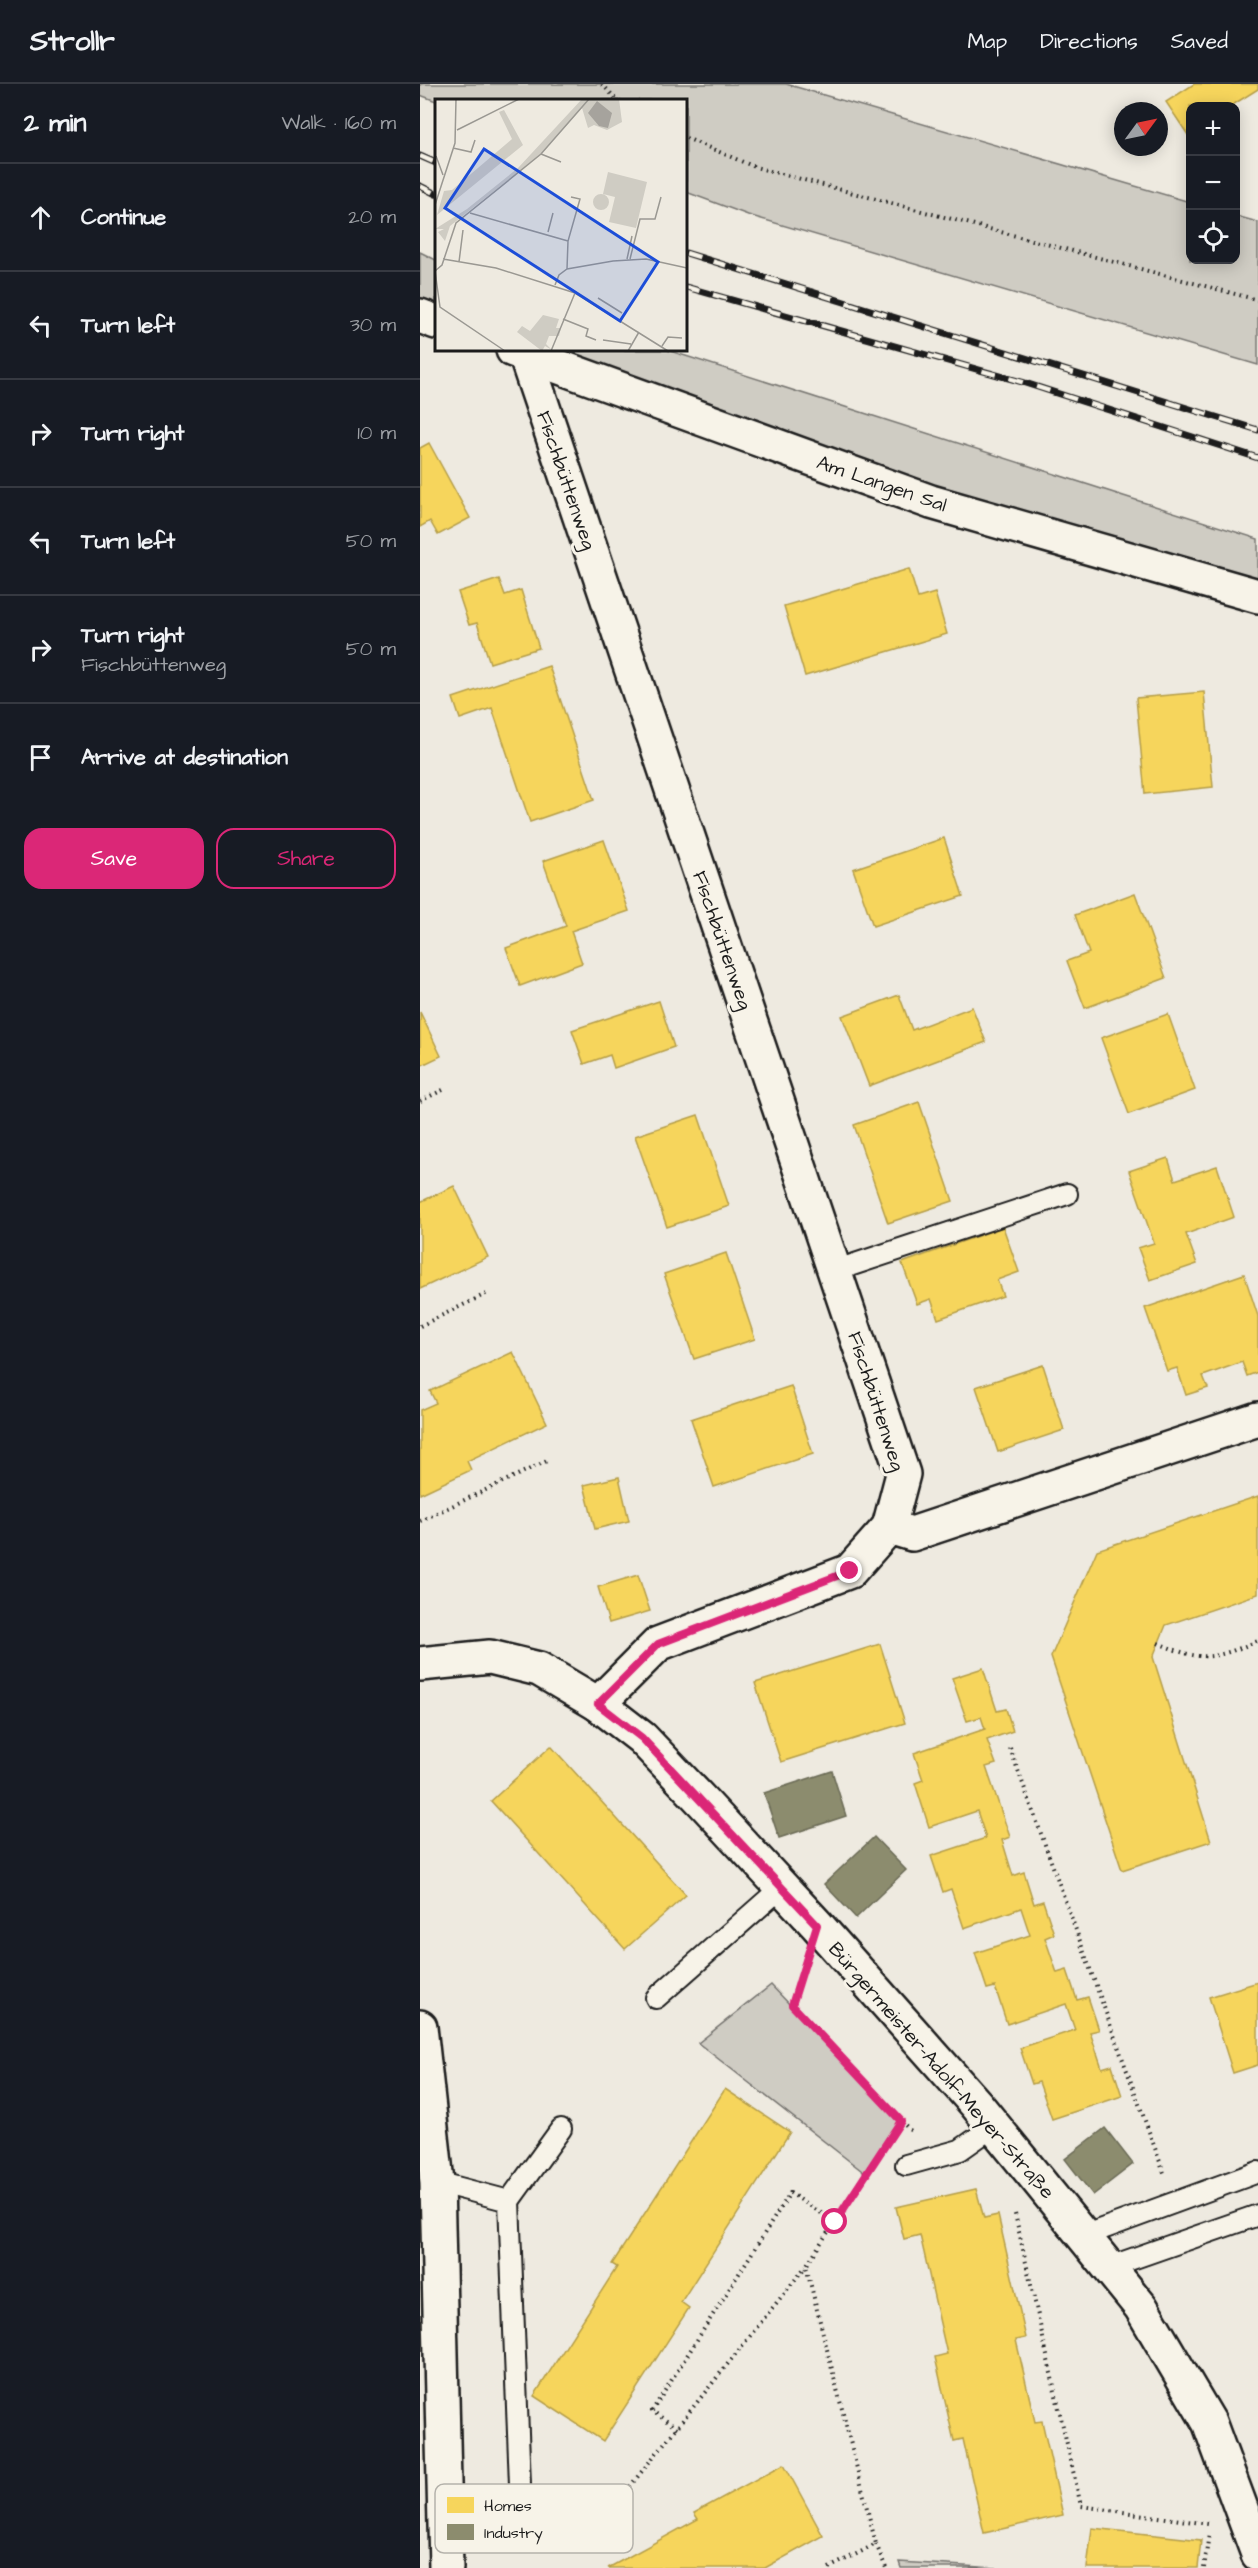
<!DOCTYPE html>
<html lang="en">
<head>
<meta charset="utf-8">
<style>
	body { margin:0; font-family:"Architects Daughter",sans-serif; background:#20242c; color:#f1f3f6 }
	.controls { position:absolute; right:18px; top:18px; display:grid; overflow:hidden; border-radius:12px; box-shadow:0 3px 15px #0003 }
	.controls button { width:54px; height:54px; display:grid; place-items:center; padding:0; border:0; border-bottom:2px solid #363941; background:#171b24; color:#f1f3f6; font:30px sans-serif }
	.compass { position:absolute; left:694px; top:18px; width:54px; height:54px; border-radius:50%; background:#171b24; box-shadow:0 3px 15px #0003; rotate:57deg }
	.stop { position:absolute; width:18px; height:18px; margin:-14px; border:4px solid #db2777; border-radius:50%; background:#fff }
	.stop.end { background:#db2777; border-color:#fff; box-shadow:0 2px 6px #0008 }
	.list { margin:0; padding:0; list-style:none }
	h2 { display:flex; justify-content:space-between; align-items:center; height:78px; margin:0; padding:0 24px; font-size:26px }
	h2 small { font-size:20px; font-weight:400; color:#9ea1a6 }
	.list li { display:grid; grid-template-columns:39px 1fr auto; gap:18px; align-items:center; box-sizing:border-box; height:108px; padding:0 24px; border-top:2px solid #363941 }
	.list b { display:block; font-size:22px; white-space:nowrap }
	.list p { margin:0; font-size:20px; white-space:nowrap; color:#9ea1a6 }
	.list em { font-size:20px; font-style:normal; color:#9ea1a6 }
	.actions { display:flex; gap:12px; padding:18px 24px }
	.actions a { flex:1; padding:14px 0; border:2px solid #db2777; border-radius:18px; text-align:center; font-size:21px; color:#db2777 }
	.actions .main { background:#db2777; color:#fff }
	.icon { flex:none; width:33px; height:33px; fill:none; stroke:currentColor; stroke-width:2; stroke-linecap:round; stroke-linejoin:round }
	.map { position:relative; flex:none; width:838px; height:2484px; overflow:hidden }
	header { display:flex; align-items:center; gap:36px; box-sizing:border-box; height:84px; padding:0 30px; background:#171b24; border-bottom:2px solid #363941 }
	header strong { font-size:28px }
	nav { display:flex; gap:33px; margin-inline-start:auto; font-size:21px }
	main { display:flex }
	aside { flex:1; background:#171b24 }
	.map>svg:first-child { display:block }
	.green { fill:#cfccc3; stroke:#767470; stroke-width:1.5 }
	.homes { fill:#f6d55c; stroke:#b59e49; stroke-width:1.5 }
	.industry { fill:#8c8c6e; stroke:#6a6a55; stroke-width:1.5 }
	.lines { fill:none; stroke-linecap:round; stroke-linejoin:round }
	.lane-casing { stroke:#1c1c1c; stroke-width:24 }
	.street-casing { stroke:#1c1c1c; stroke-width:38 }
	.path { stroke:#1c1c1c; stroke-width:4; stroke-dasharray:1.5 4.5; stroke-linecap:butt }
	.lane { stroke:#f7f3e8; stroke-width:20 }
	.street { stroke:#f7f3e8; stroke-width:33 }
	.rail-casing { stroke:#1c1c1c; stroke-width:7 }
	.rail { stroke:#f7f3e8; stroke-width:4.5; stroke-dasharray:14; stroke-linecap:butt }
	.route { stroke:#db2777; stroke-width:8 }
	.labels { text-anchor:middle; stroke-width:6; stroke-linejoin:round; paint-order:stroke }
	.street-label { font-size:20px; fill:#1c1c1c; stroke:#f7f3e8 }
	.inset-road { fill:none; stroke:#9a9892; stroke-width:1.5 }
	.view { fill:#1d4ed8; fill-opacity:0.15; stroke:#1d4ed8; stroke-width:3 }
	.inset-edge { fill:none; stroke:#1c1c1c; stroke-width:3 }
	.key { fill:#f7f3e8; stroke:#b5b2ab; stroke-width:1.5 }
	.key-label { font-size:16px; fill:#1c1c1c }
</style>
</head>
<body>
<header>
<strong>Strollr</strong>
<nav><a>Map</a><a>Directions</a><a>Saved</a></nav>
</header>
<main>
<aside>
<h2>2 min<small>Walk · 160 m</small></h2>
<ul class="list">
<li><svg class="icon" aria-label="ahead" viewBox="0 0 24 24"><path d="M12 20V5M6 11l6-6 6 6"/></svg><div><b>Continue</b></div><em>20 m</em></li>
<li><svg class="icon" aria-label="left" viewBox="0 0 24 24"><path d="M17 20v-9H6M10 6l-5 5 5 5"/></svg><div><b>Turn left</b></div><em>30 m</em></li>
<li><svg class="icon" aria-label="right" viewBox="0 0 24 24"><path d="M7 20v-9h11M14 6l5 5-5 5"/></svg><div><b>Turn right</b></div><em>10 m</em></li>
<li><svg class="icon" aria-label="left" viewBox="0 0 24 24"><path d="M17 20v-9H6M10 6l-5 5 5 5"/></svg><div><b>Turn left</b></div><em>50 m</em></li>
<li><svg class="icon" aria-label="right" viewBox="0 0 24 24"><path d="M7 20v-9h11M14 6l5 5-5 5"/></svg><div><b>Turn right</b><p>Fischbüttenweg</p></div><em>50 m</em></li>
<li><svg class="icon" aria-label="arrive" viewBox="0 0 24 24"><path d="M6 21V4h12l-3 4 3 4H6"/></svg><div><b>Arrive at destination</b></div></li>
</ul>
<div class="actions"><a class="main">Save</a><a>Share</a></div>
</aside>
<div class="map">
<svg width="838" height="2484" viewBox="0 0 838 2484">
	<rect width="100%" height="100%" fill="#eeeae0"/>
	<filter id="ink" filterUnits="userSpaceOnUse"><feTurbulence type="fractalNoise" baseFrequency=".0167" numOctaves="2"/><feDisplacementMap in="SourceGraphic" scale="12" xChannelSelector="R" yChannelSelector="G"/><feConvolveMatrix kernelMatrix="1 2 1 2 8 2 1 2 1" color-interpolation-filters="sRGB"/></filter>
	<g filter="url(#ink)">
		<!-- green -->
		<g class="green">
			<polygon points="0,0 366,0 770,118 770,176 816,176 816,132 838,138 838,281 328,131 266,108 266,16 16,17 0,11"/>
			<polygon points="0,168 16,176 16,238 0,232"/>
			<polygon points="93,266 247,266 838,455 838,512"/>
			<polygon points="351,1901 481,2037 446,2090 278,1959"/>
			<polygon points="479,2478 577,2484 481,2484"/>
		</g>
		<!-- homes -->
		<g class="homes">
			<polygon points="774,0 838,0 838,5 811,22 770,22 770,49 768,51 746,18"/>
			<polygon points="9,359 50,434 18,451 10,437 0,443 0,364"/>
			<polygon points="489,485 498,514 515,509 527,550 385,592 364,522"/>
			<polygon points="79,495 85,511 101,506 119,564 70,579 57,539 49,541 38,508"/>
			<polygon points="129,582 174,716 110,738 72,624 40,635 33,614"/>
			<polygon points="784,608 793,703 725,710 716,614"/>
			<polygon points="524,754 543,812 453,842 433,785"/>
			<polygon points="184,756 209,827 151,847 162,879 100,902 86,864 146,842 123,777"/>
			<polygon points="715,809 746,894 665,924 647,877 669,869 655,831"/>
			<polygon points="479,911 492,946 552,923 566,958 449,1002 422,932"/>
			<polygon points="239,917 254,963 194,984 190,971 164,980 152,946"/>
			<polygon points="0,928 21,972 0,982"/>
			<polygon points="748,930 775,1006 709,1030 681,954"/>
			<polygon points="499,1018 533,1117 468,1139 434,1041"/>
			<polygon points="278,1031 309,1122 247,1143 215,1052"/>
			<polygon points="748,1074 755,1096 797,1082 814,1133 766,1150 777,1180 730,1196 718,1164 734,1159 709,1087"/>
			<polygon points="34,1102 68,1173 0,1205 0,1118"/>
			<polygon points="583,1143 599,1188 577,1196 583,1212 518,1235 511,1215 497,1220 482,1179"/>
			<polygon points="306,1169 335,1255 274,1275 244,1190"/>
			<polygon points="824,1190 838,1232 838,1288 827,1292 822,1278 783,1292 788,1304 766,1311 757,1284 747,1287 725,1224"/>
			<polygon points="93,1268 127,1339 47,1377 51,1386 0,1410 0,1326 16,1319 10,1307"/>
			<polygon points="623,1281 644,1346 578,1368 556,1303"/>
			<polygon points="371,1302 393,1370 294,1403 271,1335"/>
			<polygon points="199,1393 209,1437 175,1445 164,1401"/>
			<polygon points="838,1412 838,1510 746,1541 733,1573 791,1757 702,1786 631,1573 677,1466"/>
			<polygon points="218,1491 230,1527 189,1539 178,1503"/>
			<polygon points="460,1560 485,1639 361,1678 335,1599"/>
			<polygon points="563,1584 577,1627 586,1625 593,1647 567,1656 576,1680 566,1683 590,1753 582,1756 593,1792 604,1788 614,1820 623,1817 634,1850 625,1854 637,1889 647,1886 657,1916 668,1913 679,1946 670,1948 682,1984 692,1981 702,2012 632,2035 619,1998 612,2000 600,1964 655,1946 646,1920 587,1940 575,1903 567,1905 555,1869 610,1851 601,1824 544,1844 531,1805 523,1808 511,1772 566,1754 557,1727 509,1743 495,1699 503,1696 494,1669 565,1645 561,1633 547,1637 532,1594"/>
			<polygon points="131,1662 266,1811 205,1865 71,1717"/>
			<polygon points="838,1898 838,1981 813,1989 789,1913"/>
			<polygon points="305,2005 370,2048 261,2218 269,2224 183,2357 114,2312 197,2183 192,2180"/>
			<polygon points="556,2105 564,2134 578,2131 606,2254 596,2256 615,2338 622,2337 643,2431 564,2449 543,2355 534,2357 515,2273 527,2270 500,2151 484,2155 476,2123"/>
			<polygon points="364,2380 403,2452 345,2484 188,2484 278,2435 274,2429"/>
			<polygon points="672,2444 781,2456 778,2484 667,2484"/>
		</g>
		<!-- industry -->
		<g class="industry">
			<polygon points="412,1687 426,1732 359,1754 344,1709"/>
			<polygon points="454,1753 486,1786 436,1834 404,1800"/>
			<polygon points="685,2044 713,2080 673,2111 645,2075"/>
		</g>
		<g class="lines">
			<defs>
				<g id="lane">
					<polyline points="414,1187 647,1110"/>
					<polyline points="236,1914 362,1803"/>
					<polyline points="486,2081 540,2066 574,2042"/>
					<polyline points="17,2098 89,2117 141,2045"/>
					<polyline points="89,2117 102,2452"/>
					<polyline points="663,2152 838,2088"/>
					<polyline points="689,2183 838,2131"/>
				</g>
				<g id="street">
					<polyline points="0,232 16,238"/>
					<polyline points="93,266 511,418 838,512"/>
					<polyline points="105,270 483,1390 469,1443"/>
					<polyline points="0,1580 70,1573 119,1585 178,1620 222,1654 283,1718 397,1841 556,2020 721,2223 789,2338 838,2470"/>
					<polyline points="178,1620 238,1560 430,1487 469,1443 492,1450 838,1335"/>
					<polyline points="0,1943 17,2098 26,2484"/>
				</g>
			</defs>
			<!-- lane casing -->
			<use href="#lane" class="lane-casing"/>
			<!-- street casing -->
			<use href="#street" class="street-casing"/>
			<!-- path -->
			<g class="path">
				<polyline points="182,0 197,16"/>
				<polyline points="266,54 335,83 838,216"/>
				<polyline points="0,1017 25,1005"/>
				<polyline points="0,1242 70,1208"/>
				<polyline points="0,1437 129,1376"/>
				<path d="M 738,1559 C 785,1579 792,1575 838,1557"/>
				<polyline points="590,1664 744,2089"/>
				<polyline points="384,1882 372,1921 481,2037 470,2054"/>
				<polyline points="481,2037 491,2047"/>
				<polyline points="595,2130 661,2422 788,2440"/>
				<polyline points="257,2344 232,2327 370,2109 415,2138"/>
				<polyline points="131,2447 183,2436 386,2182"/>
				<polyline points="456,2460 466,2484"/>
				<polyline points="409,2484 456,2460 386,2182 454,2077"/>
				<polyline points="784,2484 789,2450"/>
			</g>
			<!-- lane -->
			<use href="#lane" class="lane"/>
			<!-- street -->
			<use href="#street" class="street"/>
			<defs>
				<g id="rail">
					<polyline points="0,72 16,79"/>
					<polyline points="0,102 16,110"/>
					<polyline points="266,169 838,346"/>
					<polyline points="266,203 602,298 838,374"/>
				</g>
			</defs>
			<!-- rail casing -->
			<use href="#rail" class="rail-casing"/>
			<!-- rail -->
			<use href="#rail" class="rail"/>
		</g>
	</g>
	<g class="lines" filter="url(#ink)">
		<!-- route -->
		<polyline class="route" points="415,2138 481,2037 372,1921 397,1841 222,1654 178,1620 238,1560 430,1487"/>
	</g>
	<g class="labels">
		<!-- street labels -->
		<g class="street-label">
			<text transform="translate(147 396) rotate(71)" y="7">Fischbüttenweg</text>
			<text transform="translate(462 399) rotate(19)" y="7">Am Langen Sal</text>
			<text transform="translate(303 856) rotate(71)" y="7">Fischbüttenweg</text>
			<text transform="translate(457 1317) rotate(72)" y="7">Fischbüttenweg</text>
			<text transform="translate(522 1986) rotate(49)" y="7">Bürgermeister-Adolf-Meyer-Straße</text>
		</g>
	</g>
	<!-- overview -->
	<g transform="translate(15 15)">
		<rect width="252" height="252" fill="#eeeae0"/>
		<path d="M 147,0 L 184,0 L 187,23 L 172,31 L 159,26 L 153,29 L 147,9 L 106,55 L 15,127 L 10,142 L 3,133 L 9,130 L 0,130 L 32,110 L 83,69 ZM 69,11 L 88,46 L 2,116 L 9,92 L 17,91 L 77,40 L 64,13 ZM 173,73 L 212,83 L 201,129 L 174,123 L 180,98 L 168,95 ZM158 103a8 8 0 1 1 16 0a8 8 0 1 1-16 0ZM 108,216 L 124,220 L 121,229 L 126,229 L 124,237 L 114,237 L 111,245 L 117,251 L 110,247 L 107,252 L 82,233 L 87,227 L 95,232 Z" fill="#cfccc3"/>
		<path d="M 162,2 L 177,14 L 173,29 L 164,27 L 153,14 Z" fill="#a6a39d"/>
		<path class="inset-road" d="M 22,31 L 84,0M 18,49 L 36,53 L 40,41M 106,55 L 126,63M 1,57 L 8,76M 0,106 L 20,44 L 21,0M 35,114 L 133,142M 113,133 L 118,114M 8,160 L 61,169 L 140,194 L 233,252M 192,160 L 197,137M 195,160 L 205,120 L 220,120 L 226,98M 24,163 L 28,131M 132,170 L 133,142 L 145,100 L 136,98M 0,172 L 7,166 L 21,124 L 106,55 L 154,0M 0,172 L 5,208 L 70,252M 120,186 L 124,176 L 132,170 L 178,162 L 211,160 L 252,169M 163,199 L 187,214M 128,220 L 153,230 L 151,237 L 161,241M 168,241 L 196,245M 227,247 L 233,238 L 247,239M 116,252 L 140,194M 193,252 L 204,233"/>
		<path class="view" d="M 49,50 L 223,163 L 185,222 L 10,109 Z"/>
		<rect width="252" height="252" class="inset-edge"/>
	</g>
	<!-- legend -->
	<rect x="15" y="2400" width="198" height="69" rx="9" class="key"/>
	<rect x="27" y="2413" width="27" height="16" fill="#f6d55c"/>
	<rect x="27" y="2440" width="27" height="16" fill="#8c8c6e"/>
	<g class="key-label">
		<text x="64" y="2427">Homes</text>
		<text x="64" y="2454">Industry</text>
	</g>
</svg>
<div class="controls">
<button>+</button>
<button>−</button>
<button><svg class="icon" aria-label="locate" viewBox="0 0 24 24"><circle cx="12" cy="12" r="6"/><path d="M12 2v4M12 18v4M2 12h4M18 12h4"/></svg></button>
</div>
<svg class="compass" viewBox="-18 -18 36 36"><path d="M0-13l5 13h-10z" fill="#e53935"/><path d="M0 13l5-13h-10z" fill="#9ea1a6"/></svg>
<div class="stop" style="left:415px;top:2138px"></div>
<div class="stop end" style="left:430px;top:1487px"></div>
</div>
</main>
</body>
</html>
